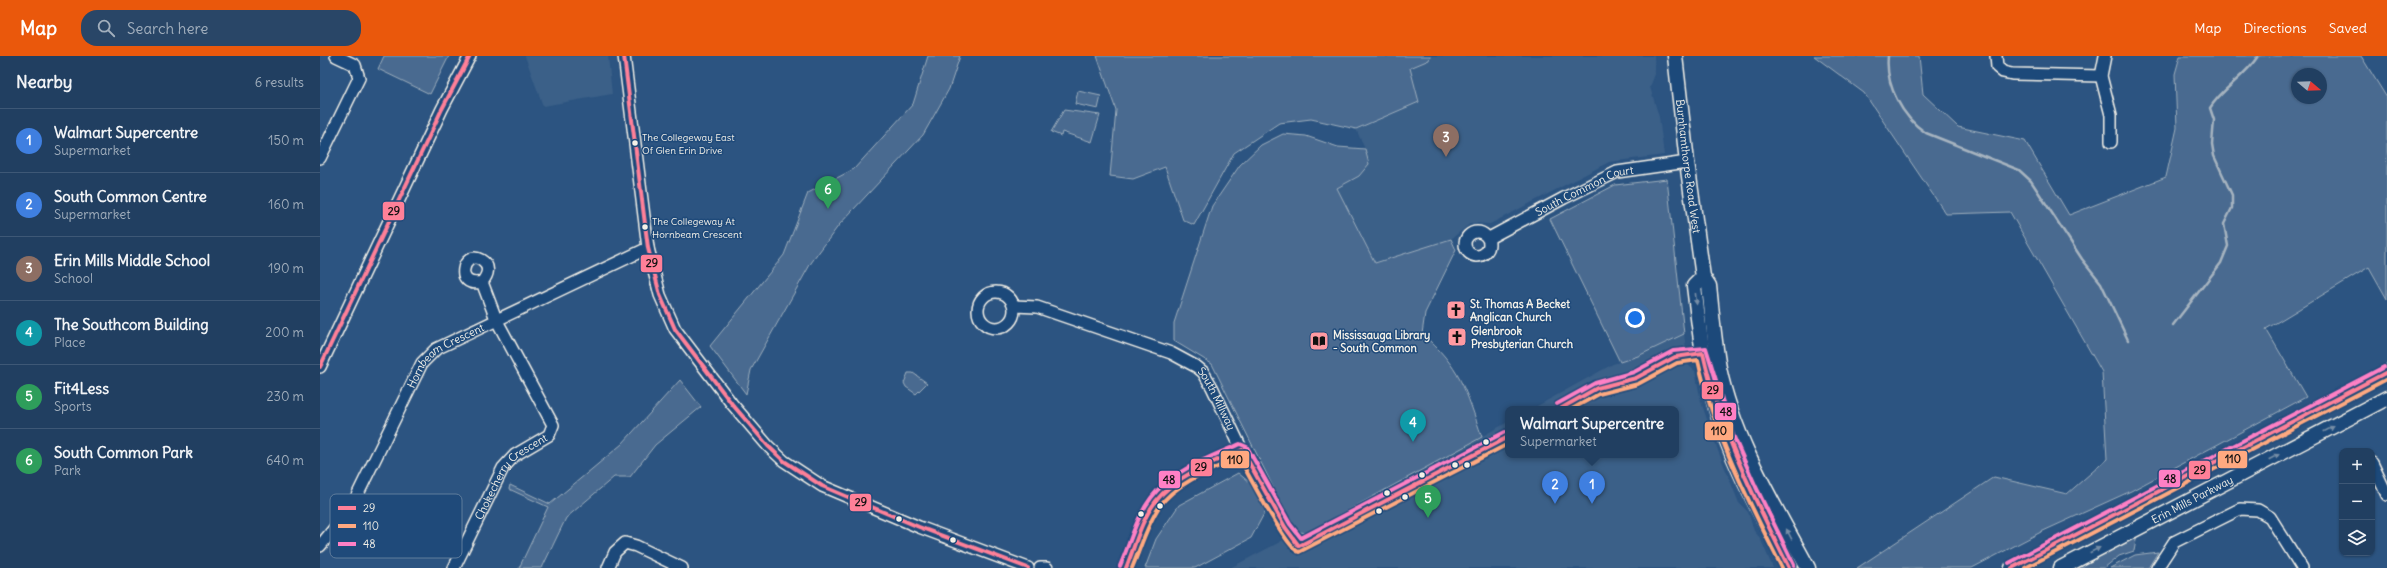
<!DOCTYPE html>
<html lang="en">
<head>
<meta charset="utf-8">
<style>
	body { margin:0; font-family:Delius,sans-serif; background:#294667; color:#f1f3f6 }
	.controls { position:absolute; right:12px; bottom:12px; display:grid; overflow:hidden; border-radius:8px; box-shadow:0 1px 3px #0004 }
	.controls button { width:36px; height:36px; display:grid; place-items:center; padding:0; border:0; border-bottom:1px solid #3e5876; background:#213f61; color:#f1f3f6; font:20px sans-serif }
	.compass { position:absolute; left:1971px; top:12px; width:36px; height:36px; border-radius:50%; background:#213f61; box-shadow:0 1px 3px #0004; rotate:109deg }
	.you { position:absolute; left:1315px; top:262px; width:14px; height:14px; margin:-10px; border:3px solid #fff; border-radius:50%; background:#1a73e8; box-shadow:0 0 0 6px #1a73e833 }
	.badge { display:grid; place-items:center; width:26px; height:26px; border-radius:50%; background:#ea580c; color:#fff; font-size:13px; font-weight:700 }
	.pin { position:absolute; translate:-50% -33px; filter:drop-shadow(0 1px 2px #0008) }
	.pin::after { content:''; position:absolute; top:21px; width:14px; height:12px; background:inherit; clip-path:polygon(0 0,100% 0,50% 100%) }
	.popup { position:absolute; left:1185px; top:350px; width:174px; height:52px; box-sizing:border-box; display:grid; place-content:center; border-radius:8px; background:#213f61; filter:drop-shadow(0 1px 3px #0005); font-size:13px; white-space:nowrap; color:#a2afbd }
	.popup b { font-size:15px; color:#f1f3f6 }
	.popup::after { content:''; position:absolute; left:50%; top:100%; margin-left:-8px; border:8px solid transparent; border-top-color:#213f61 }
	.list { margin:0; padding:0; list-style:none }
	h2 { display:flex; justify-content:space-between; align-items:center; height:52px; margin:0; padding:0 16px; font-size:17px }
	h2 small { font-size:13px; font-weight:400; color:#a2afbd }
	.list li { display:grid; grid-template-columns:26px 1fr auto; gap:12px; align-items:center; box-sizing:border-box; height:64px; padding:0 16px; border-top:1px solid #3e5876 }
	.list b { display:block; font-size:15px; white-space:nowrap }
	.list p { margin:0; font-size:13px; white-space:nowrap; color:#a2afbd }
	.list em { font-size:13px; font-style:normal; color:#a2afbd }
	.icon { flex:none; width:22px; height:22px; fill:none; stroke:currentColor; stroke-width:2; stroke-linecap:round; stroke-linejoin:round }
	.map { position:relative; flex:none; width:2067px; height:512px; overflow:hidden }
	header { display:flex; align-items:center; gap:24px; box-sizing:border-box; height:56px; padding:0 20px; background:#ea580c; color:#fff }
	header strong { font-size:19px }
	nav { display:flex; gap:22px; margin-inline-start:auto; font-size:14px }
	.search { width:280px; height:36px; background:#294667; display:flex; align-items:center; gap:10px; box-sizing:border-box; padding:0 14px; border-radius:16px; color:#a2afbd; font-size:15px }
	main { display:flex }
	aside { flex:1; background:#213f61 }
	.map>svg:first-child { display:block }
	.built { fill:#3b6088 }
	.green { fill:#496b90; stroke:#9eaebc; fill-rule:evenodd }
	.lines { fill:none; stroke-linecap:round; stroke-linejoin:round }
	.stream { stroke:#a7b4c0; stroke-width:2.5 }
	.minor-casing { stroke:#f4f1e8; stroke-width:14 }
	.major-casing { stroke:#f4f1e8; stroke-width:17 }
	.minor { stroke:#1f4a7a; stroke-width:11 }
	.major { stroke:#1f4a7a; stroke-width:14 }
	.bus-1-casing { stroke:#1f4a7a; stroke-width:7 }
	.bus-2-casing { stroke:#1f4a7a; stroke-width:7 }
	.bus-3-casing { stroke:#1f4a7a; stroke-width:7 }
	.bus-1 { stroke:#ff8098; stroke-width:4 }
	.bus-2 { stroke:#ffa980; stroke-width:4 }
	.bus-3 { stroke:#ff80c5; stroke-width:4 }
	.oneway { fill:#748da6 }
	.bus-dot { fill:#f4f1e8; stroke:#1f4a7a; stroke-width:1.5 }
	.labels { text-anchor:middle; stroke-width:3; stroke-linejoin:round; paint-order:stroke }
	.bus-label { font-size:10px; fill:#f4f1e8; stroke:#1f4a7a; text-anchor:start }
	.street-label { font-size:11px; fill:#f4f1e8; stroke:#1f4a7a }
	.poi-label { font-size:11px; font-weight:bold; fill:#f4f1e8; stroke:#1f4a7a; text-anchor:start }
	.key { fill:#1f4a7a; stroke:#5f7c9b; stroke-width:1 }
	.key-label { font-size:11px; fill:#f4f1e8 }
	.line-badge { stroke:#1f4a7a; stroke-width:1.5 }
	.pale-badge-label { font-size:11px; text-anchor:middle; font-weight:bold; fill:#111 }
</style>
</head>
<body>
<header>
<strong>Map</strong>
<div class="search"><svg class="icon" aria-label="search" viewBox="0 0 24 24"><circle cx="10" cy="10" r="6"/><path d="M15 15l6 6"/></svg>Search here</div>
<nav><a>Map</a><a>Directions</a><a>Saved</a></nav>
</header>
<main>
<aside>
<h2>Nearby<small>6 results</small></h2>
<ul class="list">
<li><span class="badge" style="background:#3f7fe0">1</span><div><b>Walmart Supercentre</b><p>Supermarket</p></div><em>150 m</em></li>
<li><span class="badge" style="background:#3f7fe0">2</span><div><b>South Common Centre</b><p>Supermarket</p></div><em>160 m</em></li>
<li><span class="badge" style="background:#8d6e63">3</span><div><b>Erin Mills Middle School</b><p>School</p></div><em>190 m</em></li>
<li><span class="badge" style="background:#0f9aa8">4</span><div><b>The Southcom Building</b><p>Place</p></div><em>200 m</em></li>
<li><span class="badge" style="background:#2e9e5b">5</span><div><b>Fit4Less</b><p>Sports</p></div><em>230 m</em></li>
<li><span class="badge" style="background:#2e9e5b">6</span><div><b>South Common Park</b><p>Park</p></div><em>640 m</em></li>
</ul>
</aside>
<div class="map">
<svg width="2067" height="512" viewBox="0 0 2067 512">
	<rect width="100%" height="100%" fill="#2c5481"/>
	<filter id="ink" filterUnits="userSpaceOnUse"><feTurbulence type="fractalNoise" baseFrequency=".025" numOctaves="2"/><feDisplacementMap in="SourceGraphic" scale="8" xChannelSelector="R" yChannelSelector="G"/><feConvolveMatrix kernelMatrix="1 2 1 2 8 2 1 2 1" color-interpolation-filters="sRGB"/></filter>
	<g filter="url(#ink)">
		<!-- built -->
		<g class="built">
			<polygon points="205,0 288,0 292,38 223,50"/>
			<polygon points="1110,0 1334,0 1335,18 1330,31 1339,61 1344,99 1289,106 1170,168 1151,167 1131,183 1055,207 1017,132 1039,120 1045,93 1036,73 1099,46 1089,12 1108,4"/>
			<polygon points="1364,278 1368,309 1375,315 1381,346 1397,392 1419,447 1428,456 1434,475 1440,482 1453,512 910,512 960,486 975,475 986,477 1188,366 1188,399 1356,399 1356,353 1212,353 1293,308 1318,300"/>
		</g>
		<!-- green -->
		<g class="green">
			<polygon points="64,0 129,0 110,38 58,13"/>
			<polygon points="608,0 640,0 629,33 603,79 519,169 491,207 431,314 426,338 390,290 464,199 488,137 534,113 593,48"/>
			<polygon points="777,0 1110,0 1109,4 1090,12 1099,46 1036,73 991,63 959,67 914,97 874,169 863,164 845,111 813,123 790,120 796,54"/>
			<path d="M 1494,0 L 1599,0 L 1603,38 L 1638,71 L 1705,85 L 1749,159 L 1846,121 L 1857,72 L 1855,18 L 1860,0 L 2041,0 L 2067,42 L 2067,243 L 2049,211 L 1946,273 L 1986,341 L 1811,435 L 1721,476 L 1652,512 L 1537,512 L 1674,421 L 1747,438 L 1787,403 L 1782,316 L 1690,156 L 1626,158 L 1544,37 ZM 1977,18 L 2001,18 L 2001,42 L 1977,42 Z"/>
			<polygon points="758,35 781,40 778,53 755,48"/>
			<polygon points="744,54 780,59 772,86 742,76 741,80 731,76"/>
			<path d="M 963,78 L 986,80 L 1018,91 L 1045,93 L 1049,108 L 1039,120 L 1017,132 L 1055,207 L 1131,183 L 1136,194 L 1105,257 L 1102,278 C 1140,310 1146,335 1162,381 L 986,477 L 975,475 L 892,308 L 854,285 L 854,267 L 892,150 L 920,109 L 941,89 Z"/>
			<polygon points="1347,123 1364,278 1318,300 1300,306 1230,163 1295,129"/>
			<polygon points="588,317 593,317 607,327 596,338 586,331 584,327"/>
			<polygon points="360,324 381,351 335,389 310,421 294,421 246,462 222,512 199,512 228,451 189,433 190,429 230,448 302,388"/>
			<polygon points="918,417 934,430 946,454 931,482 875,512 825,512 836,483 859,449"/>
			<polygon points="1817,479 1814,495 1799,500 1784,512 1757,512"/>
			<polygon points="1838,496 1828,512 1790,512 1815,499"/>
		</g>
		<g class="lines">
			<!-- stream -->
			<g class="stream">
				<path d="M 1568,0 C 1565,29 1582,61 1606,77 L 1699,114 L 1711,125 L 1762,203 L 1781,227 L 1808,284"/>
				<path d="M 1853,269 L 1901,207 L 1908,190 L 1904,168 L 1912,152 L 1912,139 L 1894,100 L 1892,88 L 1894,64 L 1890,52 C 1902,32 1925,21 1938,0"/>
			</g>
			<defs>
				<g id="minor">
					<polyline points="304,0 328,192 340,239 355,273 412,348 448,390 464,405 502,430 599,471 708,512"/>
					<polyline points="1676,0 1677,11 1683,16 1692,18 1781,20"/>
					<polyline points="1785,0 1781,20 1791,59 1791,86"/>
					<polyline points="0,102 39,22 35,9 16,0"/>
					<circle cx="1157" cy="188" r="12"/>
					<path id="s1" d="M 1169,182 L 1244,142 L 1297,116 L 1367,106"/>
					<circle cx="676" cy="254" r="18"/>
					<path id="s2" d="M 694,250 L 717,251 L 851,297 L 877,311 L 883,316 L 892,331 L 922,394 C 900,403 859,421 842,438 C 824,456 816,489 806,512"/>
					<polyline points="0,311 122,53 150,0"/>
					<polyline points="2052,407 2067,439"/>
					<path id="s3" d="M 0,490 L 31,452 L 102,307 L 116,293 L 328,192"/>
					<path id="s4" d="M 134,512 L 183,412 L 195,399 L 229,379 L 233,369 L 176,263 L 162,226 C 168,219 171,210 161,204 C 143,193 133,233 162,226"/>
					<polyline points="288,512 295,496 305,487 316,490 362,512"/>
					<polyline points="720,512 727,512"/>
					<polyline points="1837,512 1854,486 1920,453 1938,454 1950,461 1982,512"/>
				</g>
				<g id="major">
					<path id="s5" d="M 1355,0 L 1367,106 L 1383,221 L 1389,230 C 1392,257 1394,285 1399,312 C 1414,384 1453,447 1488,512"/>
					<path d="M 1383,221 L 1374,230 C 1379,270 1383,310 1395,349 C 1411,407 1442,459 1469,512"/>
					<polyline points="1692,512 2067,316"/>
					<path id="s6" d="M 1741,512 L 2067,342"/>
				</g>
			</defs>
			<!-- minor casing -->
			<use href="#minor" class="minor-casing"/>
			<!-- major casing -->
			<use href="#major" class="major-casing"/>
			<!-- minor -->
			<use href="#minor" class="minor"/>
			<!-- major -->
			<use href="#major" class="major"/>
			<defs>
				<g id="bus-1">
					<polyline points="304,0 328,192 340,239 355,273 412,348 448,390 464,405 502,430 599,471 708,512"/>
					<polyline points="0,311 122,53 150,0"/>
					<path d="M 1240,353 L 1277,332 L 1316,322 L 1355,301 L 1383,297 C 1400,374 1434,442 1469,512"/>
					<path d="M 806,512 C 815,490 821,464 836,445 C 856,419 893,406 922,394 L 965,471 L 979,490 L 1188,381"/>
					<polyline points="1692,512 2067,316"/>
				</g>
				<g id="bus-2">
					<path d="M 1252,353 L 1279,338 L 1318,328 L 1357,307 L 1378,304 C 1394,378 1428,444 1462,512"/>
					<path d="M 812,512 C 821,491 827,469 839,451 C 856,426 893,413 919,402 C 928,417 967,494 979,496 L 1188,388"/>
					<polyline points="1705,512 2067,323"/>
				</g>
				<g id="bus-3">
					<polyline points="1237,348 1275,327 1314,316 1353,295 1386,292 1413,379 1436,431 1474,509"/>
					<polyline points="1689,507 2064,311"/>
					<path d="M 800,510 C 810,487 816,462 831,442 C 851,415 890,401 920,388 L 927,391 L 970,468 L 981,482 L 1185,376"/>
				</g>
			</defs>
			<!-- bus-1 casing -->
			<use href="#bus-1" class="bus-1-casing"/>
			<!-- bus-2 casing -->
			<use href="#bus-2" class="bus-2-casing"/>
			<!-- bus-3 casing -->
			<use href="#bus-3" class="bus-3-casing"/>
			<!-- bus-1 -->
			<use href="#bus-1" class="bus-1"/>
			<!-- bus-2 -->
			<use href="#bus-2" class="bus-2"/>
			<!-- bus-3 -->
			<use href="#bus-3" class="bus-3"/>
		</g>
		<!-- one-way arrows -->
		<defs><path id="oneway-solid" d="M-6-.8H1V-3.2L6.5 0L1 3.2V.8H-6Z"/></defs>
		<g class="oneway">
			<use href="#oneway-solid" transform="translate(1376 243) rotate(84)"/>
			<use href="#oneway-solid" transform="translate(2009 373) rotate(-27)"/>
			<use href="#oneway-solid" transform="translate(1954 401) rotate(-27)"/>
			<use href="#oneway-solid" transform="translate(1469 478) rotate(-118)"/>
			<use href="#oneway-solid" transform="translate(1775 494) rotate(-27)"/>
		</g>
	</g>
	<!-- icons -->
	<defs>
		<symbol id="church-square" viewBox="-11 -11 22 22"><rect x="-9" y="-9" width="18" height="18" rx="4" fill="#ff9aa2" stroke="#1f4a7a"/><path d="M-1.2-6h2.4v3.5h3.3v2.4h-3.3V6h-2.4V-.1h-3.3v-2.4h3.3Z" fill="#111"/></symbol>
		<symbol id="library-square" viewBox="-11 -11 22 22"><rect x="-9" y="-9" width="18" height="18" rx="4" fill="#ff9aa2" stroke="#1f4a7a"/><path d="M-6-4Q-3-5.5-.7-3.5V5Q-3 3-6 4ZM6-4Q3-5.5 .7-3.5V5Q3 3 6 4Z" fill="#111"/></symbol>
	</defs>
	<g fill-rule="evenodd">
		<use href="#church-square" x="1125" y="243" width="22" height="22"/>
		<use href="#church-square" x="1126" y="270" width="22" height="22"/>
		<use href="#library-square" x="988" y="274" width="22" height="22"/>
	</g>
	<!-- markers -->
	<g class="bus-dot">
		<circle cx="315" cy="87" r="3.5"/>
		<circle cx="325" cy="171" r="3.5"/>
		<circle cx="1166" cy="386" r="3.5"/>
		<circle cx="1135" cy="409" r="3.5"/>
		<circle cx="1147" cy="409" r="3.5"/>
		<circle cx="1102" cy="419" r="3.5"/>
		<circle cx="1067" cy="437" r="3.5"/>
		<circle cx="1085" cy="441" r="3.5"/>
		<circle cx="840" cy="450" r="3.5"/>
		<circle cx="1059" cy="455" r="3.5"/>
		<circle cx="821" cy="458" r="3.5"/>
		<circle cx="579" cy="463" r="3.5"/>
		<circle cx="633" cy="484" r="3.5"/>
	</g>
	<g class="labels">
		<!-- bus labels -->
		<g class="bus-label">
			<text x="322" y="85">The Collegeway East<tspan x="322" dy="13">Of Glen Erin Drive</tspan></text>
			<text x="332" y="169">The Collegeway At<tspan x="332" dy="13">Hornbeam Crescent</tspan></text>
		</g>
		<!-- street labels -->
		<g class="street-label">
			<text dy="4" stroke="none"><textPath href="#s5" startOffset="111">Burnhamthorpe Road West</textPath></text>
			<text dy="4" stroke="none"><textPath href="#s1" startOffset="107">South Common Court</textPath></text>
			<text dy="4" stroke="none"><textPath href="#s3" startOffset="233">Hornbeam Crescent</textPath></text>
			<text dy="4" stroke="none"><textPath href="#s2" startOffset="232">South Millway</textPath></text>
			<text dy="4" stroke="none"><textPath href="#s4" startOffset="110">Chokecherry Crescent</textPath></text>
			<text dy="4" stroke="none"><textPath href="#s6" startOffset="148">Erin Mills Parkway</textPath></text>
		</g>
		<!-- poi labels -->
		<g class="poi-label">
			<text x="1150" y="252">St. Thomas A Becket<tspan x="1150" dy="13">Anglican Church</tspan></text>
			<text x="1151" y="279">Glenbrook<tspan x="1151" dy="13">Presbyterian Church</tspan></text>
			<text x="1013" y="283">Mississauga Library<tspan x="1013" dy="13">- South Common</tspan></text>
		</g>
	</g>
	<!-- legend -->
	<rect x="10" y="438" width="132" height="64" rx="6" class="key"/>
	<rect x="18" y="450" width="18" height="4" fill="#ff8098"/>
	<rect x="18" y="468" width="18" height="4" fill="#ffa980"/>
	<rect x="18" y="486" width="18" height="4" fill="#ff80c5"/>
	<g class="key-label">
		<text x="43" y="456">29</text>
		<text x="43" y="474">110</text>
		<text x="43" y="492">48</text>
	</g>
	<g class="line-badge">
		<rect x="62" y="145" width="23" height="20" rx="4" fill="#ff8098"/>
		<rect x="320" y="198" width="23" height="19" rx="4" fill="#ff8098"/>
		<rect x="1381" y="325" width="23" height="19" rx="4" fill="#ff8098"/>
		<rect x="1394" y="346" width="23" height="19" rx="4" fill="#ff80c5"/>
		<rect x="1384" y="365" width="30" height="20" rx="4" fill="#ffa980"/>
		<rect x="1897" y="394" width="31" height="19" rx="4" fill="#ffa980"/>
		<rect x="900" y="394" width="30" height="19" rx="4" fill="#ffa980"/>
		<rect x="870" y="402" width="23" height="19" rx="4" fill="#ff8098"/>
		<rect x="1868" y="404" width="23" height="20" rx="4" fill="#ff8098"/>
		<rect x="1838" y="413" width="23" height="19" rx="4" fill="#ff80c5"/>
		<rect x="838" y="414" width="23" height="19" rx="4" fill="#ff80c5"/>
		<rect x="529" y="437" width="23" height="19" rx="4" fill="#ff8098"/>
	</g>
	<g class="pale-badge-label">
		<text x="74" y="159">29</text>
		<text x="332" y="211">29</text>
		<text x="1393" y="338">29</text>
		<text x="1406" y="360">48</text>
		<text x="1399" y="379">110</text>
		<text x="1913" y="407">110</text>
		<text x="915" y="408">110</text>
		<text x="881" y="415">29</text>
		<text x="1880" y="418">29</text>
		<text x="1850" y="427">48</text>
		<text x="849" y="428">48</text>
		<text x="541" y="450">29</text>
	</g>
</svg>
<div class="controls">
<button>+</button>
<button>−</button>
<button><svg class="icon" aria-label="layers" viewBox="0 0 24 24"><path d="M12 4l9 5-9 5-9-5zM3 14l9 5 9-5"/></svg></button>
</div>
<svg class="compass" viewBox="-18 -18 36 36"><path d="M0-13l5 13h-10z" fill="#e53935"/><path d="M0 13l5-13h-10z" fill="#a2afbd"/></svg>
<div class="you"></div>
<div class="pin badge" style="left:1272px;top:448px;background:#3f7fe0">1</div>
<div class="popup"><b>Walmart Supercentre</b>Supermarket</div>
<div class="pin badge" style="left:1235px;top:448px;background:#3f7fe0">2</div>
<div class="pin badge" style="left:1126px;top:101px;background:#8d6e63">3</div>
<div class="pin badge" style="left:1093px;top:386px;background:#0f9aa8">4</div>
<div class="pin badge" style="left:1108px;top:462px;background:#2e9e5b">5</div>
<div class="pin badge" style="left:508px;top:153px;background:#2e9e5b">6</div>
</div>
</main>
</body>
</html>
